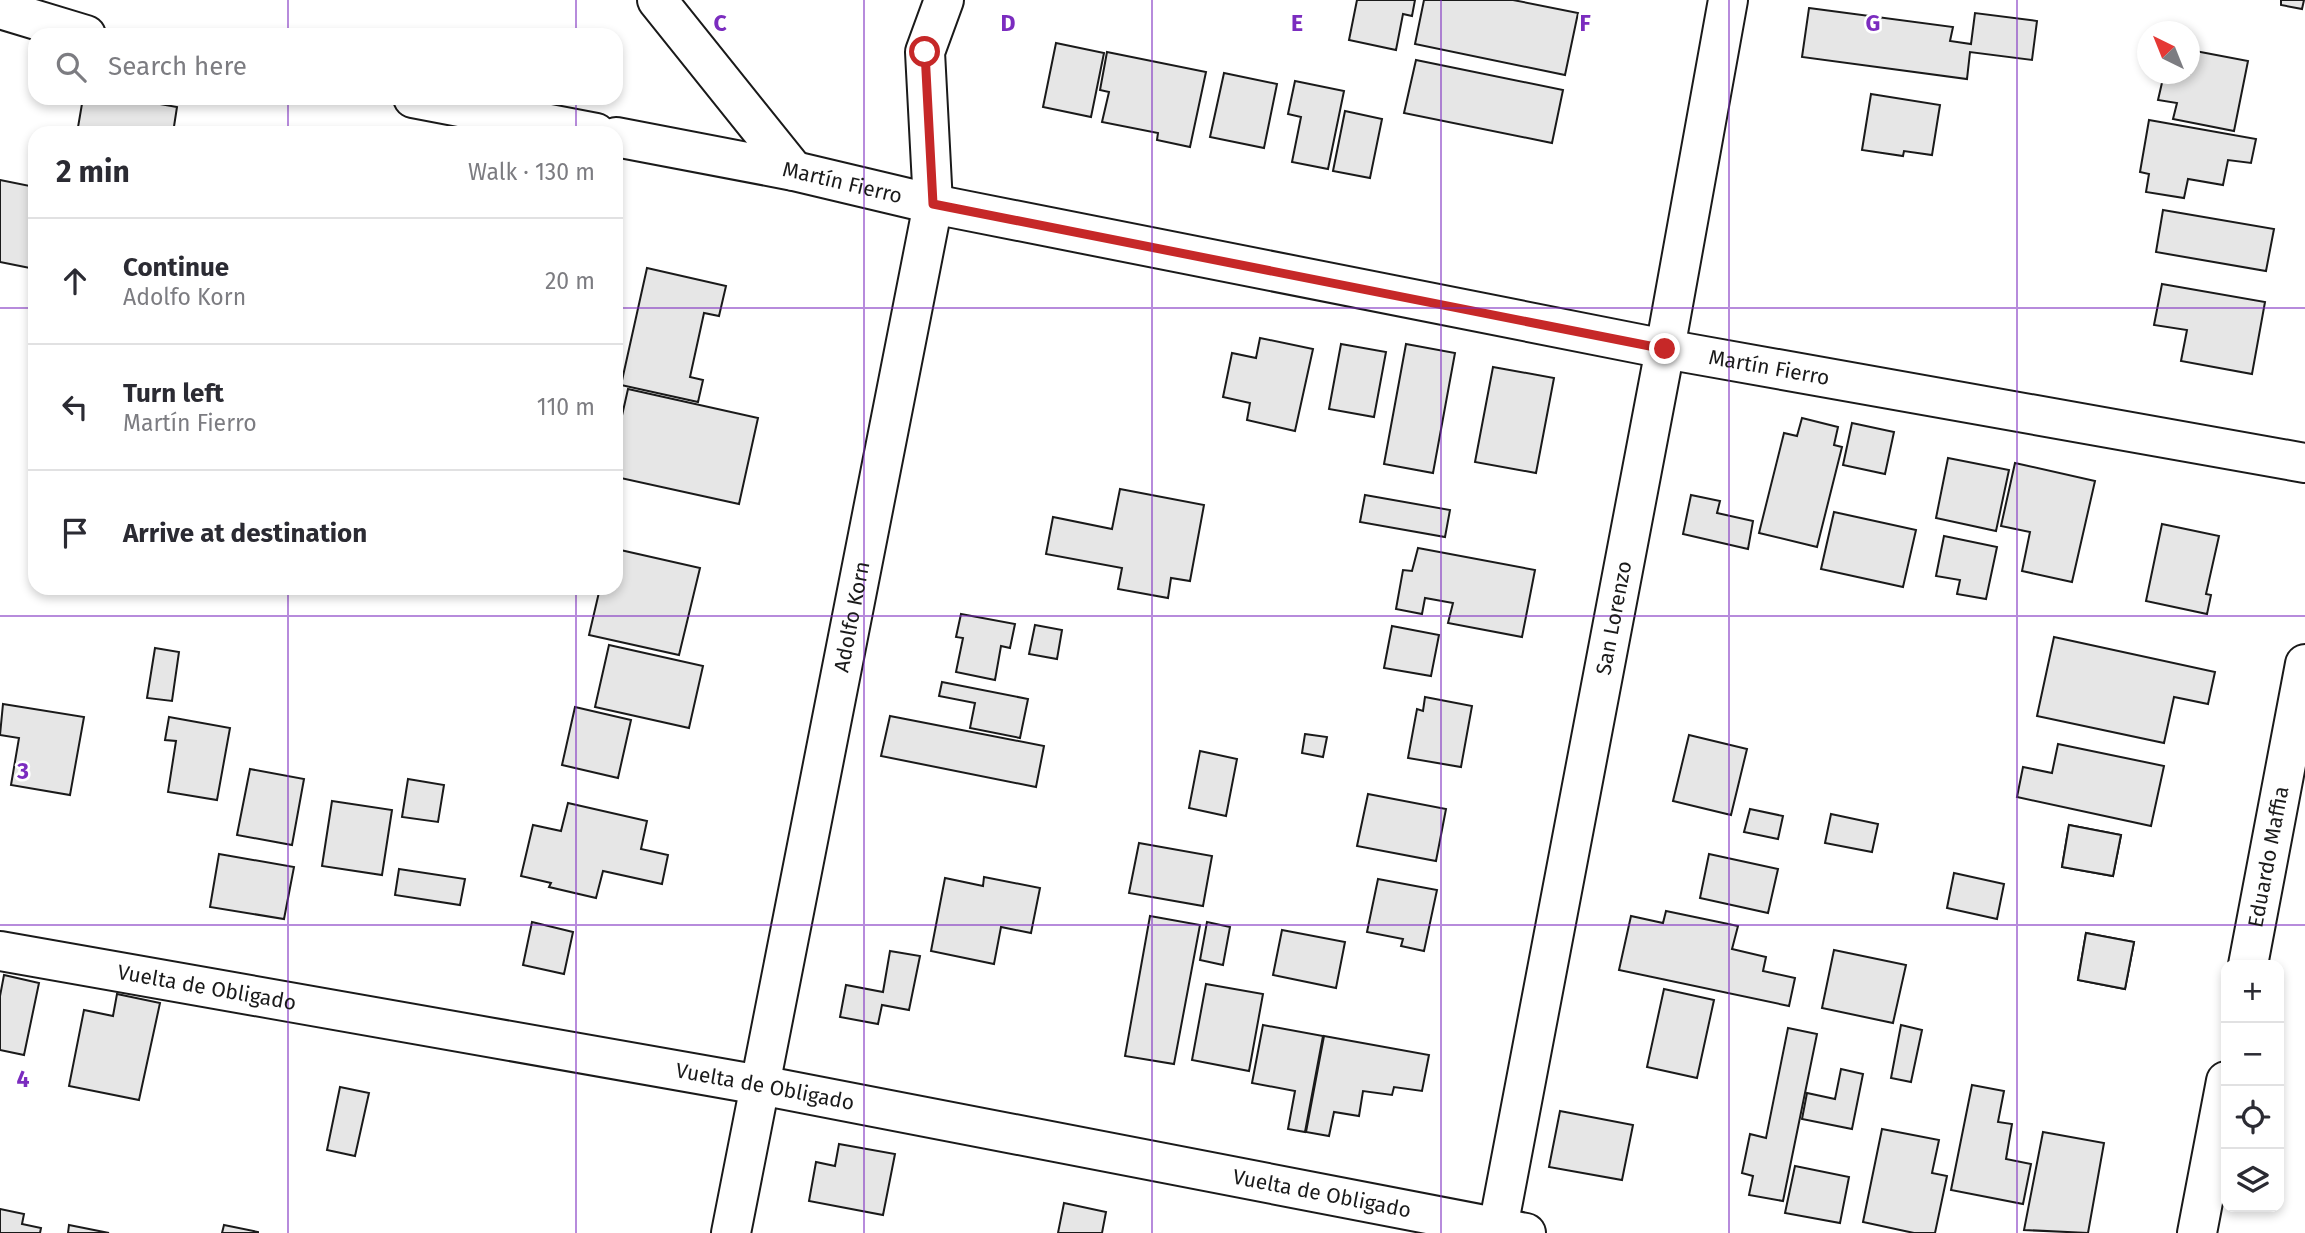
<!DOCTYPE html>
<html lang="en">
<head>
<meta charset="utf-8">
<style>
	body { margin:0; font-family:"Fira Sans",sans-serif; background:#f2f2f3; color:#2b2b33 }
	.controls { position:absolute; right:21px; bottom:21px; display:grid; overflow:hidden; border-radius:14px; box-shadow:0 4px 10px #0003 }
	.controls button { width:63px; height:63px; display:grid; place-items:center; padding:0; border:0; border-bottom:2px solid #e1e1e2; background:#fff; color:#2b2b33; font:35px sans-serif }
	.compass { position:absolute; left:2137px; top:21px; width:63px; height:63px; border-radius:50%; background:#fff; box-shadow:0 4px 10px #0003; rotate:317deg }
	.stop { position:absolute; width:21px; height:21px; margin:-16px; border:5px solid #c62828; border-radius:50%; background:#fff }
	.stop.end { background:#c62828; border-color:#fff; box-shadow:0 2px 7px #0008 }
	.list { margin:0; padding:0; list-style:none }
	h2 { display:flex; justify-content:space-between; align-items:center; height:91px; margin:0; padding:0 28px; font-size:30px }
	h2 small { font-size:23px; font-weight:400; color:#7c7c81 }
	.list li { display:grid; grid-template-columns:46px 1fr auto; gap:21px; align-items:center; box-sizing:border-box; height:126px; padding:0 28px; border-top:2px solid #e1e1e2 }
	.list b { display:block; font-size:26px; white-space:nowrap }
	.list p { margin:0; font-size:23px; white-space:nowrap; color:#7c7c81 }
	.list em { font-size:23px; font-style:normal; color:#7c7c81 }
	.icon { flex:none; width:38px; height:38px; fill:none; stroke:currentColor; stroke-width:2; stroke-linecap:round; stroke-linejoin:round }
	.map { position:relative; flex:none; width:2305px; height:1233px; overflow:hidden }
	.search { position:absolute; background:#fff; box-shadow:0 4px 10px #0003; left:28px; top:28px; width:595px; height:77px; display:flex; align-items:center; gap:18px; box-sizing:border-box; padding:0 24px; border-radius:21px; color:#7c7c81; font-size:26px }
	.panel { position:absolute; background:#fff; box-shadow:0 4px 10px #0003; left:28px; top:126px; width:595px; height:469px; border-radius:21px }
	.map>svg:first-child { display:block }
	.building { fill:#e6e6e6; stroke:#1a1a1a; stroke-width:2 }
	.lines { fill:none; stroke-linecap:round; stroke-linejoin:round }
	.minor-casing { stroke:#1a1a1a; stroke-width:42 }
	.minor { stroke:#fff; stroke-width:38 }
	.route { stroke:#c62828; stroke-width:9 }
	.grid { fill:none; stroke:#7b2cbf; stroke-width:2; stroke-opacity:0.55 }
	.labels { text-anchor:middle; stroke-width:5; stroke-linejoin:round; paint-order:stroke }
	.street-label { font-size:21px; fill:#1a1a1a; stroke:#fff }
	.grid-label { font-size:23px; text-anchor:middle; font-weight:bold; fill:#7b2cbf; stroke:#fff; stroke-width:5; stroke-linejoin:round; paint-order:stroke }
</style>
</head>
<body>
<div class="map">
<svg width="2305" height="1233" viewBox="0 0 2305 1233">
	<rect width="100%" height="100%" fill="#fff"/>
	<!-- building -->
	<g class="building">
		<polygon points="1357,0 1415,0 1412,16 1403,14 1396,50 1349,40"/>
		<polygon points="1424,0 1513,0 1578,13 1565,75 1415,44"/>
		<polygon points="2281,0 2304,0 2302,9 2281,5"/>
		<polygon points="1809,8 1953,27 1950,41 1971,44 1975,13 2037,21 2032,60 1970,52 1967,79 1802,57"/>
		<polygon points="1056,43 1104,53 1091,117 1043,107"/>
		<polygon points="2190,50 2248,61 2234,131 2173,119 2177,103 2158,100 2164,74 2190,74"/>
		<polygon points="1107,52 1206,72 1190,147 1157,140 1158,133 1102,122 1109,92 1100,90"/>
		<polygon points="1416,60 1563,90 1552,143 1404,113"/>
		<polygon points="1224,73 1277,84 1264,148 1210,137"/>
		<polygon points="1295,81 1344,91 1328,169 1292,162 1301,117 1288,114"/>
		<polygon points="1871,94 1940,105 1932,155 1904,151 1903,156 1862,150"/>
		<polygon points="83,98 126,98 177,107 173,133 77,133"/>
		<polygon points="1345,111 1382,119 1370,178 1333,171"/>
		<polygon points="2149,120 2256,139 2251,163 2228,160 2223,185 2188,179 2184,198 2146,192 2149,174 2140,172"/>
		<polygon points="0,180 35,187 35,269 0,262"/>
		<polygon points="2163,210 2274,229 2266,271 2156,252"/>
		<polygon points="647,268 726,286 719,316 704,313 690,377 703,380 698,402 621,385"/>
		<polygon points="2162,284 2265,302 2252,374 2181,361 2187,330 2154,325"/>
		<polygon points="1260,338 1313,349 1295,431 1247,420 1250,403 1223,397 1232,353 1256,358"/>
		<polygon points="1341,344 1386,352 1374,417 1329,409"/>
		<polygon points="1406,344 1455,353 1433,473 1384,464"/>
		<polygon points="1493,367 1554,378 1536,473 1475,462"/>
		<polygon points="628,389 758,418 739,504 616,477 616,442"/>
		<polygon points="1802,418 1838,427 1834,445 1842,447 1817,547 1759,533 1784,433 1797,436"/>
		<polygon points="1852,423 1894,432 1885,474 1843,465"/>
		<polygon points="1948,458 2009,470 1996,531 1936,518"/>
		<polygon points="2015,463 2095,481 2072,582 2022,571 2030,532 2001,526"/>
		<polygon points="1120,489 1204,505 1190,581 1171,578 1168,598 1118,589 1122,568 1046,554 1053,517 1112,529"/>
		<polygon points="1365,495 1450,510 1445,537 1360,522"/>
		<polygon points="1691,495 1720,501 1717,513 1753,521 1748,549 1683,534"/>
		<polygon points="1834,512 1916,530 1903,587 1821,569"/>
		<polygon points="2162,524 2219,536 2206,594 2211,595 2207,614 2146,601"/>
		<polygon points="1944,536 1997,547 1986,599 1957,594 1960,580 1936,576"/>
		<polygon points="1418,548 1535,570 1522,637 1448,623 1453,603 1425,598 1422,614 1396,609 1403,570 1412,571"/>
		<polygon points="616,549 700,568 679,655 589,635 600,588 616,588"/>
		<polygon points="961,614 1015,624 1010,648 1001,646 995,680 956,672 963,638 956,637"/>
		<polygon points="1035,625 1062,630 1057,659 1029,654"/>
		<polygon points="1392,626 1439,635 1431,676 1384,668"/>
		<polygon points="2054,637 2215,672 2208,704 2174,697 2164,743 2037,716"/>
		<polygon points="609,645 703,666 689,728 595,707"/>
		<polygon points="155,648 179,652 172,701 147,698"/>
		<polygon points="942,682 1028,699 1020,738 970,728 975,703 939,696"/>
		<polygon points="1425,697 1472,706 1461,767 1408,758 1417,709 1423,711"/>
		<polygon points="3,704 84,717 70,795 11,785 19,738 0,735"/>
		<polygon points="575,707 631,720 618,778 562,765"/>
		<polygon points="890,716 1044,746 1036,787 881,756"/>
		<polygon points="169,717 230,728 217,800 168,792 176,741 165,740"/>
		<polygon points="1305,734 1327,737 1323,757 1302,753"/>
		<polygon points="1689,735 1747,749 1731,815 1673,801"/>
		<polygon points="2058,744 2164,766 2151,826 2017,797 2023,767 2052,773"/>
		<polygon points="1200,751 1237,759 1226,816 1189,808"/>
		<polygon points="250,769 304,779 292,845 237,835"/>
		<polygon points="408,779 444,785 438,822 402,817"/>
		<polygon points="1368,794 1446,809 1436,861 1357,846"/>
		<polygon points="332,801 392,810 382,875 322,866"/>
		<polygon points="568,803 647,821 641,849 668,855 662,884 603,871 596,898 549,887 551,883 521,876 533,825 561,831"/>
		<polygon points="1750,809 1783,816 1778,839 1744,832"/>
		<polygon points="1831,814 1878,824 1872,852 1825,843"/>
		<polygon points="2069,825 2121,835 2113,876 2062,867"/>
		<polygon points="2069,825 2121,835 2113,876 2062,867"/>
		<polygon points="1139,843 1212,856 1203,906 1129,893"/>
		<polygon points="219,854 294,867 284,919 210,907"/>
		<polygon points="1709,854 1778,869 1768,913 1700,898"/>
		<polygon points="399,869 465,879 460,905 395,895"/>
		<polygon points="1954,873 2004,884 1997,919 1947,908"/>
		<polygon points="984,877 1040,888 1031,933 1001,927 994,964 931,951 945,878 983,886"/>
		<polygon points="1378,879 1437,890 1424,951 1401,946 1403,939 1367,932"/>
		<polygon points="1666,911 1738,926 1732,949 1766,957 1763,971 1795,978 1789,1006 1619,970 1631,916 1663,923"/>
		<polygon points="1150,916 1200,925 1174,1064 1125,1056"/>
		<polygon points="532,922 573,932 564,974 523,965"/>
		<polygon points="1207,922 1230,927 1223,965 1200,960"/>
		<polygon points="1282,930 1345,942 1336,988 1273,975"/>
		<polygon points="2086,933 2134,942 2125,989 2078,980"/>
		<polygon points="2086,933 2134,942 2125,989 2078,980"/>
		<polygon points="1834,950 1906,965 1893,1023 1822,1008"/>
		<polygon points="890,951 920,956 909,1010 882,1005 878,1024 840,1017 846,985 883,992"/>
		<polygon points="4,975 39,983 24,1055 0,1050 0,996"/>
		<polygon points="1206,984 1263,994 1249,1071 1192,1060"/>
		<polygon points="1664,989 1714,1000 1697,1078 1647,1067"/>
		<polygon points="117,994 160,1003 139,1100 69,1086 84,1010 113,1016"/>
		<polygon points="1263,1025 1323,1036 1305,1132 1288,1129 1295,1091 1252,1083"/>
		<polygon points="1901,1025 1922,1030 1911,1082 1891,1078"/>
		<polygon points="1788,1028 1817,1034 1783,1201 1749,1195 1753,1176 1742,1173 1750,1134 1766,1138"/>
		<polygon points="1324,1036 1429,1055 1422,1091 1394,1087 1392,1095 1363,1091 1359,1116 1334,1112 1329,1136 1306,1132"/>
		<polygon points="1841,1069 1863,1074 1852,1129 1802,1119 1807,1093 1835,1099"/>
		<polygon points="1972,1085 2004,1091 1998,1122 2012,1124 2006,1159 2031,1164 2023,1204 1951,1190"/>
		<polygon points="340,1087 369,1093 355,1156 327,1150"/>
		<polygon points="1560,1111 1633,1125 1622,1180 1549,1167"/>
		<polygon points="1882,1129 1939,1140 1932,1173 1947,1176 1935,1233 1914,1233 1863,1222"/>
		<polygon points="2043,1132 2104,1143 2088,1233 2024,1230"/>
		<polygon points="839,1144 895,1154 883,1215 809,1201 816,1162 835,1166"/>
		<polygon points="1795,1166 1849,1177 1840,1223 1785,1213"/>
		<polygon points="1064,1203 1106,1212 1102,1233 1058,1233"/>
		<polygon points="0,1209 24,1214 22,1224 41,1228 40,1233 0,1233"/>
		<polygon points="69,1225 109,1233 68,1233"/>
		<polygon points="224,1225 258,1232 258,1233 222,1233"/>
	</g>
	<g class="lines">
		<defs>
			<g id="minor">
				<polyline points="657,0 794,171"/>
				<polyline points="0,9 86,35"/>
				<polyline points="413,98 596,133"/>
				<path id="s1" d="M 616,137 L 794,171 L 933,204 L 1665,349 L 2305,463"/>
				<path id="s2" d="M 0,951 L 760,1085 L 1526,1233"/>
				<path id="s3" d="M 2248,965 L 2305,664"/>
				<path id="s4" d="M 731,1233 L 933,204 L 925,52 L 944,0"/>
				<path id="s5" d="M 1497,1233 L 1665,349 L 1728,0"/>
				<polyline points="2197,1233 2226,1081"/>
			</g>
		</defs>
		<!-- minor casing -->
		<use href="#minor" class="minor-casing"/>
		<!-- minor -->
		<use href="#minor" class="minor"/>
	</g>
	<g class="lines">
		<!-- route -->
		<polyline class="route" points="925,52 933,204 1665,349"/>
	</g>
	<!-- grid -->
	<path class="grid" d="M 288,0 L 288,35M 576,0 L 576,35M 864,0 L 864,1233M 1152,0 L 1152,1233M 1441,0 L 1441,1233M 1729,0 L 1729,1233M 2017,0 L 2017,1233M 288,98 L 288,133M 576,98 L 576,133M 0,308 L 35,308M 616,308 L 2305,308M 288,588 L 288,1233M 576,588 L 576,1233M 0,616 L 2305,616M 0,925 L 2305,925"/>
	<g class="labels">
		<!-- street labels -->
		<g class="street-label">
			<text dy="7" stroke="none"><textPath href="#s1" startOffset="231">Martín Fierro</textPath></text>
			<text dy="7" stroke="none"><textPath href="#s1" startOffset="1176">Martín Fierro</textPath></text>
			<text dy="7" stroke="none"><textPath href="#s4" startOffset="628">Adolfo Korn</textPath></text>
			<text dy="7" stroke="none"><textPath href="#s5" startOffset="626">San Lorenzo</textPath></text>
			<text dy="7" stroke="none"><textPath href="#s3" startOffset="110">Eduardo Maffia</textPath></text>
			<text dy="7" stroke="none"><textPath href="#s2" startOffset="210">Vuelta de Obligado</textPath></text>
			<text dy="7" stroke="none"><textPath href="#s2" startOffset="777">Vuelta de Obligado</textPath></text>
			<text dy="7" stroke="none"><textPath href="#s2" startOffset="1344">Vuelta de Obligado</textPath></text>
		</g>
	</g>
	<g class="grid-label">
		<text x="720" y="31">C</text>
		<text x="1008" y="31">D</text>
		<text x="1297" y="31">E</text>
		<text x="1585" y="31">F</text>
		<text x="1873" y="31">G</text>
		<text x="23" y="779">3</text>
		<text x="23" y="1087">4</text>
	</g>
</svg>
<div class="controls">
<button>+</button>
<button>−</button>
<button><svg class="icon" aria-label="locate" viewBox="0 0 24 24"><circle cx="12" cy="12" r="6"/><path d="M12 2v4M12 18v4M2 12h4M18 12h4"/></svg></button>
<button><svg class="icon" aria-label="layers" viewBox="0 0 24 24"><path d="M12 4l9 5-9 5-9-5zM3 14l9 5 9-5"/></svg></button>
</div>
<svg class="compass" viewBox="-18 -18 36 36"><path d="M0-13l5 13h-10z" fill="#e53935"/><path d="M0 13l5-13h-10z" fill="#7c7c81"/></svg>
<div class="stop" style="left:925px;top:52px"></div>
<div class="stop end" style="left:1665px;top:349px"></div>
<div class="search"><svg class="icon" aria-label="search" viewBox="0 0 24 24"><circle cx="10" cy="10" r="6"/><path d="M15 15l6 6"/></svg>Search here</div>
<section class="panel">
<h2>2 min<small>Walk · 130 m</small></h2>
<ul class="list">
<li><svg class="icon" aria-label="ahead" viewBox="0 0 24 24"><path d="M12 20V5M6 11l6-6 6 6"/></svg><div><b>Continue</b><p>Adolfo Korn</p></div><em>20 m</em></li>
<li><svg class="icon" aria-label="left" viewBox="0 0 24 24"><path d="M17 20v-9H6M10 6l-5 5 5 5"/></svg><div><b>Turn left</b><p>Martín Fierro</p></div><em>110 m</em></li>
<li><svg class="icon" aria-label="arrive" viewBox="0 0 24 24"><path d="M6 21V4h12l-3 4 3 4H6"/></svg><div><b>Arrive at destination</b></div></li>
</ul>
</section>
</div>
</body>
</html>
